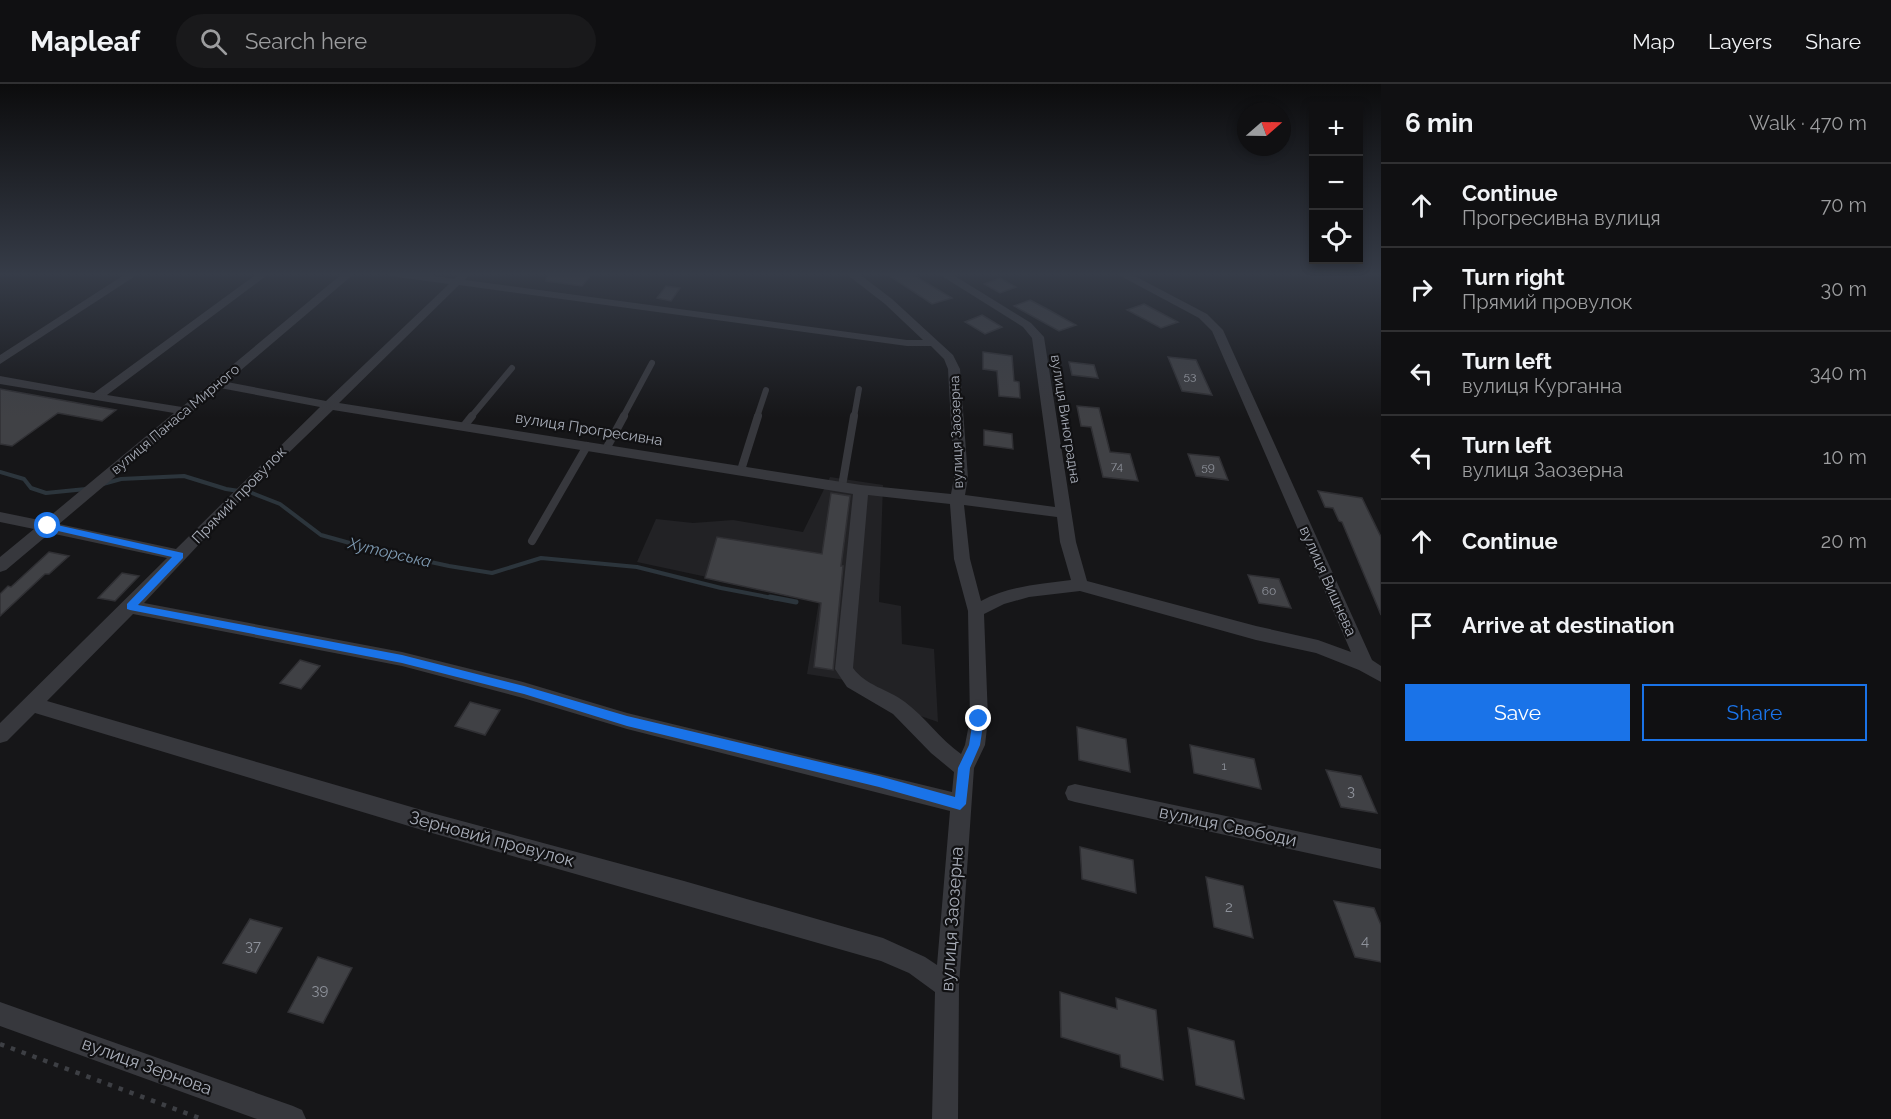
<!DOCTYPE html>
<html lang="en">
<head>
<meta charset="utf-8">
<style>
	body { margin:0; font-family:Raleway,sans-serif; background:#19191b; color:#f1f3f6 }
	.controls { position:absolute; right:18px; top:18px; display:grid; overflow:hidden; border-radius:0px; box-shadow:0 3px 9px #0003 }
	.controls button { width:54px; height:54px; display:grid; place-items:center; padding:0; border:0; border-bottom:2px solid #303032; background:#101012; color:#f1f3f6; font:30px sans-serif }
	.compass { position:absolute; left:1237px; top:18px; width:54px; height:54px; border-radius:50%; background:#101012; box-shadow:0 3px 9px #0003; rotate:70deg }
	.stop { position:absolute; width:18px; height:18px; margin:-14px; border:4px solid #1a73e8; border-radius:50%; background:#fff }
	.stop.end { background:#1a73e8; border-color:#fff; box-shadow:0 2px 6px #0008 }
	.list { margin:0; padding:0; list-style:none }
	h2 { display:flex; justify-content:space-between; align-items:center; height:78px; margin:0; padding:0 24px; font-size:26px }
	h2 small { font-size:20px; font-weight:400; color:#9c9d9f }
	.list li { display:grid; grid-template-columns:39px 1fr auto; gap:18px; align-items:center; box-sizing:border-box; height:84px; padding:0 24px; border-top:2px solid #303032 }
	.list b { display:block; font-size:22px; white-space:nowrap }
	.list p { margin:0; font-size:20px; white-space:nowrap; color:#9c9d9f }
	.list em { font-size:20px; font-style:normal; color:#9c9d9f }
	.actions { display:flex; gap:12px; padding:18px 24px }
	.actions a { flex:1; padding:14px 0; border:2px solid #1a73e8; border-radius:0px; text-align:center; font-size:21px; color:#1a73e8 }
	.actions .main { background:#1a73e8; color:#fff }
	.icon { flex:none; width:33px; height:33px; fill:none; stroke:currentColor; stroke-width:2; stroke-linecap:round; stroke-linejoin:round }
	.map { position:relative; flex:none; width:1381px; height:1035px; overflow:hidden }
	header { display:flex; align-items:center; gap:36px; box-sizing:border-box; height:84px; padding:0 30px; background:#101012; border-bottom:2px solid #303032 }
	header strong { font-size:28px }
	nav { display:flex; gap:33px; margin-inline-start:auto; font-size:21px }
	.search { width:420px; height:54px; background:#19191b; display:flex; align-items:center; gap:15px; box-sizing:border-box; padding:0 21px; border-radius:33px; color:#9c9d9f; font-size:22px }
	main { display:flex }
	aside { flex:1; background:#101012 }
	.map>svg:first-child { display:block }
	.built { fill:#222225 }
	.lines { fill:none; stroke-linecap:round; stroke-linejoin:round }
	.stream-far1 { stroke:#2c353c; stroke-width:4 }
	.stream { stroke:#2c353c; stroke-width:5 }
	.building { fill:#404145; stroke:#303034; stroke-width:1.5 }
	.path { stroke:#3d3f44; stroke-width:4.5; stroke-dasharray:4.5 7; stroke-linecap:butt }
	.lane-far1 { stroke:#37383d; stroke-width:6 }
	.lane { stroke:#37383d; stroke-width:8 }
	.street { fill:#37383d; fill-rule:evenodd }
	.route { fill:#1a73e8 }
	.labels { text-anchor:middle; stroke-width:4.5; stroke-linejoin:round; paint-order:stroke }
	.number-label { font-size:12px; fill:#8e929b }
	.far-street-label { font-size:14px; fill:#a8adb8; stroke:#111113 }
	.street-label { font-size:15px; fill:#a8adb8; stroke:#111113 }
	.near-number-label { font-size:15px; fill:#8e929b }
	.water-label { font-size:16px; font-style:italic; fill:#7f9bb3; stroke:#111113 }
	.near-street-label { font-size:18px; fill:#a8adb8; stroke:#111113 }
</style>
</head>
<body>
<header>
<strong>Mapleaf</strong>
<div class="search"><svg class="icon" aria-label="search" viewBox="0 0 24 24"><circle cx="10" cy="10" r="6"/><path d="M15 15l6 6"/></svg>Search here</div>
<nav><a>Map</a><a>Layers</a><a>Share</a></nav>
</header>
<main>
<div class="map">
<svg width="1381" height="1035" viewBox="0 0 1381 1035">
	<rect width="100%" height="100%" fill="#161618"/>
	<!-- built -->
	<polygon class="built" points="830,393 883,401 879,518 901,522 902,560 934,565 938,638 912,629 864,599 807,590 819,517 637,478 656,435 693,439 733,436 803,448"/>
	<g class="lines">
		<!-- stream-far1 -->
		<g class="stream-far1">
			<polyline points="0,388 24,395 31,404 46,409 86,405"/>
			<polyline points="103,400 121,395 184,392 226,405 252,409 280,420 321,451 375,466 449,482 492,489 541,474 637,483 721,504 778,515"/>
		</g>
		<!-- stream -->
		<polyline class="stream" points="770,513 796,518"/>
	</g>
	<!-- building -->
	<g class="building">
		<polygon points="547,189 593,189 582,202 546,197"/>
		<polygon points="885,189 910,189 952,214 932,220"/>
		<polygon points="1000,194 1016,203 1000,209 984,200"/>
		<polygon points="666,202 680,204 671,217 657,214"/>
		<polygon points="1030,216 1049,226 1076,241 1059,247 1014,222"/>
		<polygon points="1144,220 1178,238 1161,244 1127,226"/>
		<polygon points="982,231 1002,243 985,250 965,238"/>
		<polygon points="983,268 1012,272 1014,297 1019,298 1020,314 999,312 997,287 983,285"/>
		<polygon points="1168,273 1196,276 1212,311 1182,307"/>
		<polygon points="1069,278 1094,281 1098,294 1072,291"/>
		<polygon points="0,305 116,326 102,337 58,329 12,362 0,360"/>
		<polygon points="1077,322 1099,324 1110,368 1130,370 1138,397 1103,393 1091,343 1081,342"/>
		<polygon points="984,346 1012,350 1013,365 984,361"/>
		<polygon points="1188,370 1219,373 1228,396 1196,392"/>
		<polygon points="1318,407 1362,414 1381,453 1381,531 1342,438 1339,437 1333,424 1325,423"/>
		<polygon points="831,409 850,412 841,482 843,482 833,586 814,583 821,519 705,494 717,453 822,470"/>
		<polygon points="49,468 69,472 49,490 45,490 0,532 0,510 8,502 11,503"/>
		<polygon points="122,489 139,492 115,517 98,514"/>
		<polygon points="1248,491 1279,495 1291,524 1259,519"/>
		<polygon points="300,576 320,582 301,605 280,599"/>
		<polygon points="470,618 500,626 485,651 455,642"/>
		<polygon points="1077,643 1126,655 1130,688 1079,676"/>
		<polygon points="1190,661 1254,675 1261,705 1194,689"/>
		<polygon points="1326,686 1361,692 1377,729 1341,723"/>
		<polygon points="1080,763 1133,776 1136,809 1082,795"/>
		<polygon points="1206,793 1243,802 1253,854 1214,843"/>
		<polygon points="1334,817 1374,824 1381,841 1381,878 1355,873"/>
		<polygon points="250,835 282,844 256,889 223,879"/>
		<polygon points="318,873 352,884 323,939 288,928"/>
		<polygon points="1060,908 1117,925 1116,914 1156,926 1163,996 1121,983 1120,971 1061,953"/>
		<polygon points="1188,944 1234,957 1244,1015 1196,1001"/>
	</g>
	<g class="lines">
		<!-- path -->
		<polyline class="path" points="0,960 202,1035"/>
		<!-- lane-far1 -->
		<g class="lane-far1">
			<polyline points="471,333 512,284"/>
			<polyline points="623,333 652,279"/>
			<polyline points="757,333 766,306"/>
			<polyline points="854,333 859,305"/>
		</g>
		<!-- lane -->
		<g class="lane">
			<polyline points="464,342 472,332"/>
			<polyline points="606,365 624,332"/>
			<polyline points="741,386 758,332"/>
			<polyline points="842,402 854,332"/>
			<polyline points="532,457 587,362"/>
		</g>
		<!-- street -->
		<g class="street">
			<polygon points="127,189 140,189 0,280 0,271"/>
			<path d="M 258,189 L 270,189 L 107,311 L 182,323 L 343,189 L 355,189 L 227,298 L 326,317 L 449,200 L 390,192 L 385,189 L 416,189 L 454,195 L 460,189 L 471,189 L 465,196 L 907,256 L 923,256 L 885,220 L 845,189 L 858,189 L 892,215 L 953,271 L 960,285 L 968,394 L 965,411 L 1055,423 L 1032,254 L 1023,243 L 937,189 L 950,189 L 1031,239 L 1044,253 L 1076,458 L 1087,497 L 1256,542 L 1318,556 L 1351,568 L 1212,247 L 1199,234 L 1115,189 L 1129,189 L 1207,230 L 1223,246 L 1372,576 L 1381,582 L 1381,598 L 1359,586 L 1316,569 L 1256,556 L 1080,507 L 1029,513 L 1004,520 L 984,530 L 988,635 L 985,661 L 974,684 L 959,902 L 958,1035 L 932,1035 L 935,908 L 909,889 L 881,877 L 432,749 L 35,629 L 7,657 L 0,659 L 0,639 L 167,474 L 50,449 L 6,486 L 0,488 L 0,473 L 34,445 L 0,438 L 0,428 L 44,437 L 174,329 L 0,300 L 0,292 L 94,309 ZM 459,201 L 907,262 L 931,262 L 944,275 L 948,285 L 954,394 L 951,410 L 861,401 L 339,319 ZM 220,304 L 320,323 L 176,465 L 59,440 ZM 333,326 L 853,410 L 835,585 L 847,603 L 893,630 L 931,669 L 954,688 L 952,708 L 627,629 L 523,598 L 402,568 L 144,519 L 249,407 ZM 868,411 L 950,420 L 954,475 L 968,527 L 970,635 L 965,661 L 961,670 C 940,655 925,633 905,618 C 888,605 866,602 853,584 ZM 964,421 L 1057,433 L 1060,458 L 1071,496 C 1040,500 1009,502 981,517 L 970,475 ZM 133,530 L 402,582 L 523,614 L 627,645 L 950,727 L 937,881 L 925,873 L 883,854 L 684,797 L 432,729 L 47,617 Z"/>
			<polygon points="1075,700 1381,765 1381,785 1075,718 1068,716 1065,709 1068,702"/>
			<polygon points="0,918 293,1022 302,1026 306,1035 257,1035 0,942"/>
		</g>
	</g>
	<!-- sky -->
	<linearGradient id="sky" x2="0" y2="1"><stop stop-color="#0c0c0d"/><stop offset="0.57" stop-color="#363c48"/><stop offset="1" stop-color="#363c48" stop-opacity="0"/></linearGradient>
	<rect width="1381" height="334" fill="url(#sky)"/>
	<!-- route -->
	<polygon class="route" points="48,439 183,469 183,474 138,521 402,571 524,602 627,632 879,692 955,713 958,684 969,661 973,635 979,630 984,635 980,661 970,684 966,720 960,726 879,703 627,642 524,610 402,579 130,526 127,525 127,520 172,473 45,444 44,442"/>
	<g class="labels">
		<!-- number labels -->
		<g class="number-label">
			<text x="1190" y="296">53</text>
			<text x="1117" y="386">74</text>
			<text x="1208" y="387">59</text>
			<text x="1269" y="511">60</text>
			<text x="1224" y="686">1</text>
		</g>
		<!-- far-street labels -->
		<g class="far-street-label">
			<text transform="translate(175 335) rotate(-40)" y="5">вулиця Панаса Мирного</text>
			<text transform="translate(1066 335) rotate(81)" y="5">вулиця Виноградна</text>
			<text transform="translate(956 348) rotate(-92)" y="5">вулиця Заозерна</text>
		</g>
		<!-- street labels -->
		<g class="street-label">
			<text transform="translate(589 345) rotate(9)" y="5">вулиця Прогресивна</text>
			<text transform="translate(239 411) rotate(-46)" y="5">Прямий провулок</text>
			<text transform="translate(1328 497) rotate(66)" y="5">вулиця Вишнева</text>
		</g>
		<!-- near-number labels -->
		<g class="near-number-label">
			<text x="1351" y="712">3</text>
			<text x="1229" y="828">2</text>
			<text x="1365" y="862">4</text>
			<text x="253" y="867">37</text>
			<text x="320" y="911">39</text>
		</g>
		<!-- water labels -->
		<g class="water-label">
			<text transform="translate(390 468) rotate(13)" y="6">Хуторська</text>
		</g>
		<!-- near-street labels -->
		<g class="near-street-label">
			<text transform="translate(1228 742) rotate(12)" y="6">вулиця Свободи</text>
			<text transform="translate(492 755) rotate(15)" y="6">Зерновий провулок</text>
			<text transform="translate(952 835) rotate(-86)" y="6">вулиця Заозерна</text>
			<text transform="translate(147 982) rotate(20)" y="6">вулиця Зернова</text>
		</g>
	</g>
</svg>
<div class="controls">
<button>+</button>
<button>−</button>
<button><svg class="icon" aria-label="locate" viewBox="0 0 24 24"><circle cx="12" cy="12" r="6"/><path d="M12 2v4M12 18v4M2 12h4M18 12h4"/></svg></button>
</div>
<svg class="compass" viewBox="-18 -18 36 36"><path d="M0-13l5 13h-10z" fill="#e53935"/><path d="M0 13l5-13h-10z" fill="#9c9d9f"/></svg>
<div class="stop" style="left:48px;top:442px"></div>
<div class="stop end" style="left:979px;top:635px"></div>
</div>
<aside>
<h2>6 min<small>Walk · 470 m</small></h2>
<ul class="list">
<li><svg class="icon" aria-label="ahead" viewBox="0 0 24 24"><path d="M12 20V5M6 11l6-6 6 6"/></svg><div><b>Continue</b><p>Прогресивна вулиця</p></div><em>70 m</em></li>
<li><svg class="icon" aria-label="right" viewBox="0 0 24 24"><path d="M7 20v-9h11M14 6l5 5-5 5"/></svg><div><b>Turn right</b><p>Прямий провулок</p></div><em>30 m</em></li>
<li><svg class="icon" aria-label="left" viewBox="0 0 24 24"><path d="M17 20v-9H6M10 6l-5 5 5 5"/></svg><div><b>Turn left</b><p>вулиця Курганна</p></div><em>340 m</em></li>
<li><svg class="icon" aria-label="left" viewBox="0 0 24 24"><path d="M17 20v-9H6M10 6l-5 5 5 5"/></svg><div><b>Turn left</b><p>вулиця Заозерна</p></div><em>10 m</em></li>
<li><svg class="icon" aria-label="ahead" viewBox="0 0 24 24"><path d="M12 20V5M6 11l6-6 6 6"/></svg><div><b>Continue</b></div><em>20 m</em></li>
<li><svg class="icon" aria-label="arrive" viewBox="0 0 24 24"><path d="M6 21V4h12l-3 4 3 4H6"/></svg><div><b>Arrive at destination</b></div></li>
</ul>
<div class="actions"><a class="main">Save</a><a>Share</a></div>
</aside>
</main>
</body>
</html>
